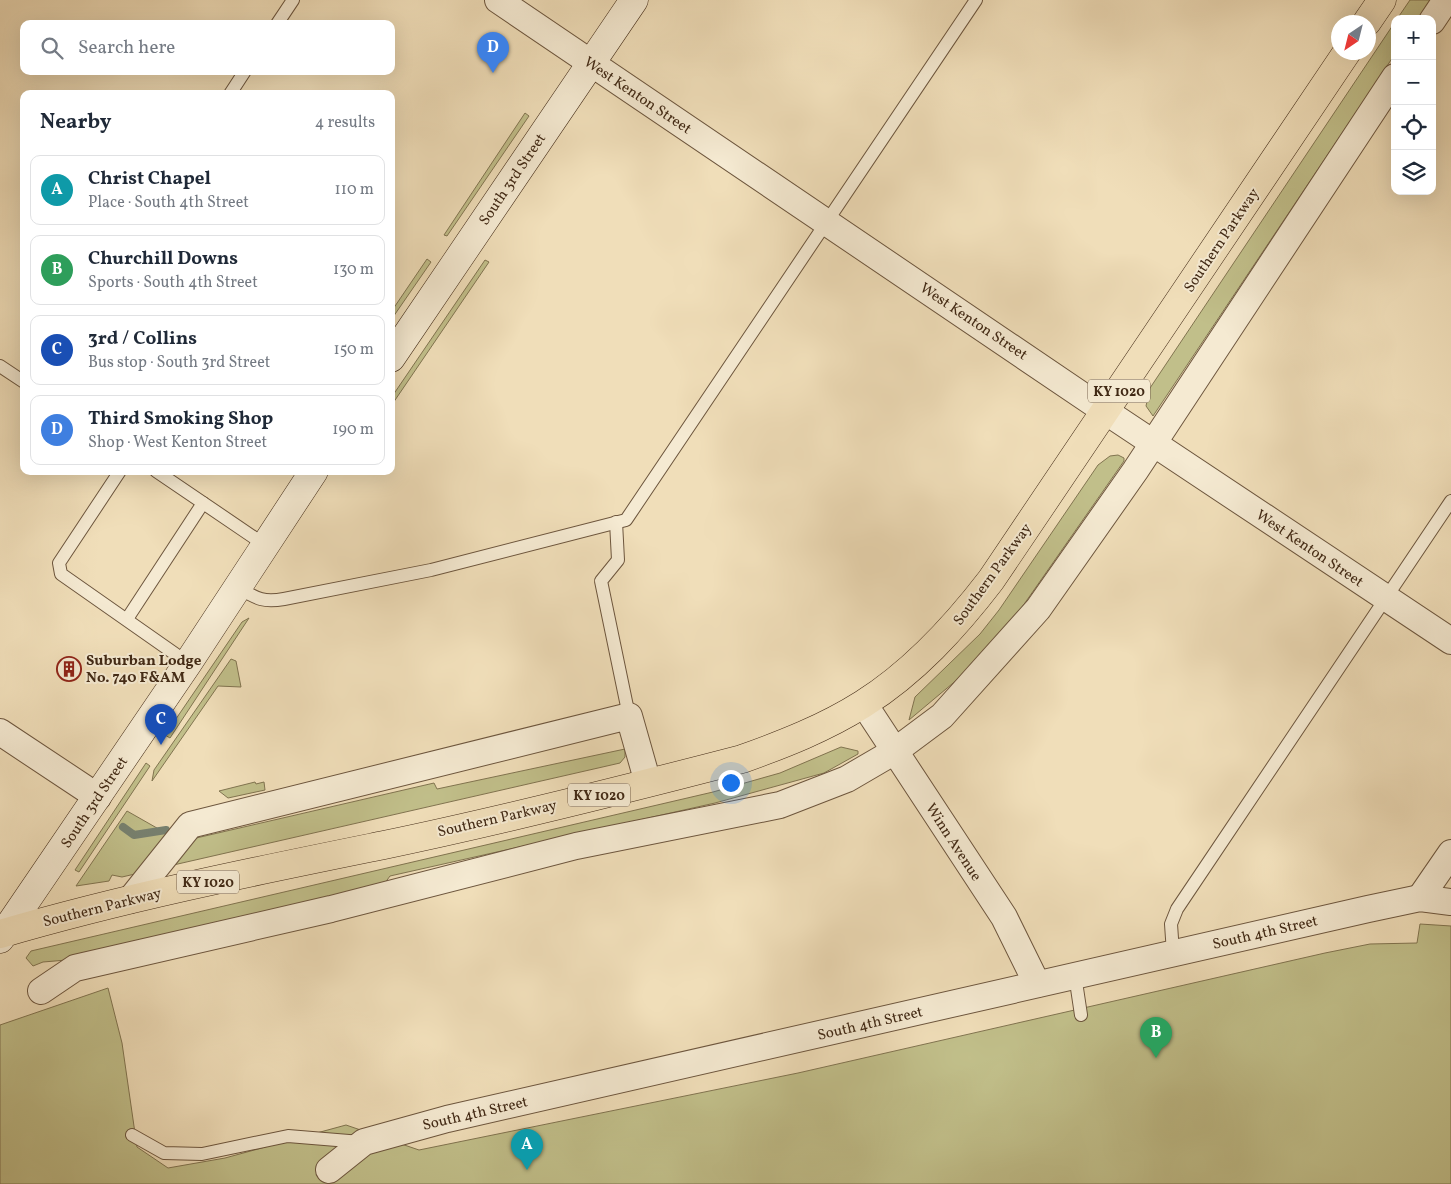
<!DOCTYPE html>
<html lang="en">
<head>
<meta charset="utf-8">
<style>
	body { margin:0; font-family:Vollkorn,serif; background:#f2f2f3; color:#1f2937 }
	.controls { position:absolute; right:15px; top:15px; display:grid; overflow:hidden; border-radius:10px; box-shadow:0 5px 20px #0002 }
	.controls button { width:45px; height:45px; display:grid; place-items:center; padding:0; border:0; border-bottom:1px solid #e0e1e3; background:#fff; color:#1f2937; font:25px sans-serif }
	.compass { position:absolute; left:1331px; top:15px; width:45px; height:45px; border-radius:50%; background:#fff; box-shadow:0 5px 20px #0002; rotate:215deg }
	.you { position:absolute; left:730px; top:782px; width:18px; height:18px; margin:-12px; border:4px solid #fff; border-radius:50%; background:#1a73e8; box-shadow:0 0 0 8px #1a73e833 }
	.badge { display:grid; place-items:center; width:32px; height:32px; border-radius:50%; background:#1a73e8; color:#fff; font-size:16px; font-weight:700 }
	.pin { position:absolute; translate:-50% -41px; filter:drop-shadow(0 1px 2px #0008) }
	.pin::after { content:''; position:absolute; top:26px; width:18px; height:15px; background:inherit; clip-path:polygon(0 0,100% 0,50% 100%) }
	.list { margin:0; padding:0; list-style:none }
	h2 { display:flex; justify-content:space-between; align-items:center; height:65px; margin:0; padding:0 20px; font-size:21px }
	h2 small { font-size:16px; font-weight:400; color:#747a83 }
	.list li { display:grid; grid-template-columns:32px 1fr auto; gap:15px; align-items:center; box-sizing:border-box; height:70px; margin:0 10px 10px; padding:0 10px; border:1px solid #e0e1e3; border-radius:10px }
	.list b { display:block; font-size:19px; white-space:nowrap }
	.list p { margin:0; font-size:16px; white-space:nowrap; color:#747a83 }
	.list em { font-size:16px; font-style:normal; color:#747a83 }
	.icon { flex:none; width:28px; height:28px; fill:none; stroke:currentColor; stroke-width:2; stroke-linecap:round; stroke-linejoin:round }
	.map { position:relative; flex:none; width:1451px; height:1184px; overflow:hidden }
	.search { position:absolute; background:#fff; box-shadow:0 5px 20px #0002; left:20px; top:20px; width:375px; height:55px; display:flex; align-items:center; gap:12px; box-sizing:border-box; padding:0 18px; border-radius:10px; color:#747a83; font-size:19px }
	.panel { position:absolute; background:#fff; box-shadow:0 5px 20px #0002; left:20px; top:90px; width:375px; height:385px; border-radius:10px }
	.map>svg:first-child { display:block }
	.green { fill:#c1bf8a; stroke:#817450 }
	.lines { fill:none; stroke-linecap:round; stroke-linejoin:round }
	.stream { stroke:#778170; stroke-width:8 }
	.service-casing { stroke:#6d563e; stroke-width:14 }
	.minor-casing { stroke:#6d563e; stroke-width:28 }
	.secondary-casing { stroke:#412915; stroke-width:29 }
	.primary-casing { stroke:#412915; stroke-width:29 }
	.service { stroke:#f5ead2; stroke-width:12 }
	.minor { stroke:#f5ead2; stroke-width:26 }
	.secondary { stroke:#f5ead2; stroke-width:28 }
	.primary { stroke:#f0deb9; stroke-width:28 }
	.labels { text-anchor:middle; stroke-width:4; stroke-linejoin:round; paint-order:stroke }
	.shield { fill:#f5ead2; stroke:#77634e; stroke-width:1 }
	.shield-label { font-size:14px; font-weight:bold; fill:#412915 }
	.street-label { font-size:15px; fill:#412915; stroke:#f5ead2 }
	.poi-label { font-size:15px; font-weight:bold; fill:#412915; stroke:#f5ead2; text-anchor:start }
</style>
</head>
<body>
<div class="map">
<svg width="1451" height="1184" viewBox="0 0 1451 1184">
	<rect width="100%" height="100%" fill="#f0deb9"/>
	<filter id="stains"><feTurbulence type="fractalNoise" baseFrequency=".004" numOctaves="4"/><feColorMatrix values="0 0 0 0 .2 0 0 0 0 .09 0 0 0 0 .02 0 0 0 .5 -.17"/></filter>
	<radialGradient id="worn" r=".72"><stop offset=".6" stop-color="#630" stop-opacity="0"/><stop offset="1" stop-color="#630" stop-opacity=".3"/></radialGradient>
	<!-- green -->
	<g class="green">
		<polygon points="1410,0 1431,0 1418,19 1397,19"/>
		<polygon points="1395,22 1395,54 1153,416 1146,406 1150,388"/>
		<polygon points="525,113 529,116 447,236 444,235"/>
		<polygon points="427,259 431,262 391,320 391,312"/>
		<polygon points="485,260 489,262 391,406 391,398"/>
		<polygon points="1118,455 1124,458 1124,461 1013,620 971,668 909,720 915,697 980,634 999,610 1098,465 1110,456"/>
		<polygon points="249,618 170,738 165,735 242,622"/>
		<polygon points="231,659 236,661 241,687 218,686 152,781 154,770"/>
		<polygon points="841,747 858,751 858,754 824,773 715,803 390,876 382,887 79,959 43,962 33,966 26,958 31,951 713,792 780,773"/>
		<polygon points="625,749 625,757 620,763 169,866 192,839 434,783 437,789"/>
		<polygon points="146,763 150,766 79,872 75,870"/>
		<polygon points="255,782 256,784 264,782 265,790 228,798 219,791"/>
		<polygon points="127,811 171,836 135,874 122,877 112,875 109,881 76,886"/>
		<polygon points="1420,924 1451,926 1451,1184 0,1184 0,1025 108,988 122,1043 137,1147 168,1168 225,1158 346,1125 419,1150 798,1073 1325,953 1370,944 1417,943"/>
	</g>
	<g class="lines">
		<!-- stream -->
		<polyline class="stream" points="123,827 134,835 166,830"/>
		<defs>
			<g id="service">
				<polyline points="277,24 293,0"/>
				<polyline points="230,94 245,71"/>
				<polyline points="0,366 24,382"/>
				<polyline points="120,471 59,563 61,574 188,663"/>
				<polyline points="156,471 265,545"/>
				<polyline points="616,522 618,560 601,581 629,716"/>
				<path d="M 237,587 C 256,598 262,603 284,599 L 431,570 L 626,520 L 976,0"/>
				<polyline points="127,619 203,503"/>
				<polyline points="1173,953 1171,924 1177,909 1451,501"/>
				<polyline points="1075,975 1081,1015"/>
				<polyline points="132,1135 164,1153 202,1154 288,1136 361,1142"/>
			</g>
			<g id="minor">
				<polyline points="498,0 1105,411 1451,641"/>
				<polyline points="1432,21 1446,0"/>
				<polyline points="864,704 1004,917 1037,984"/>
				<polyline points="0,732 98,797"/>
				<polyline points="1420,898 1451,853"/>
				<polyline points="130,900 190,825 629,716 648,783"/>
				<polyline points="41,991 75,968 331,909 576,846 780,805 847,779 895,751 942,716 1038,609 1135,471 1395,77"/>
				<polyline points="329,1170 364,1142 447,1119 1368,909 1420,898 1451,902"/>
			</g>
			<g id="secondary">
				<polyline points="391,358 634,0"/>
				<polyline points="0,939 188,663 314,471"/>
			</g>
			<g id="primary">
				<polyline points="1367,22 1382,0"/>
				<path d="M 0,934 C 126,897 256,871 384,845 C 504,820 623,790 742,759 C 784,744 825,728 863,704 C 914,672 955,627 991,580 L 1347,52"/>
			</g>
		</defs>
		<!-- service casing -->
		<use href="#service" class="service-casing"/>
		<!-- minor casing -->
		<use href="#minor" class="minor-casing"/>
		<!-- secondary casing -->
		<use href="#secondary" class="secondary-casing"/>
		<!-- primary casing -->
		<use href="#primary" class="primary-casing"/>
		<!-- service -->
		<use href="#service" class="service"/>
		<!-- minor -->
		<use href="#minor" class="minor"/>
		<!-- secondary -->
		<use href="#secondary" class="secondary"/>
		<!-- primary -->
		<use href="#primary" class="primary"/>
	</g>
	<!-- icons -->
	<defs>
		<symbol id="building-ring" viewBox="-11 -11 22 22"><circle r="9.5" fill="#f5ead2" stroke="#8f2418" stroke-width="1.5"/><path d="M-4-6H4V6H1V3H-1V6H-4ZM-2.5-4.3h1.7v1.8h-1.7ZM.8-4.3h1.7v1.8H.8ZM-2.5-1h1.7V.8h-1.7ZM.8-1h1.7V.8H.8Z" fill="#8f2418"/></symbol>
	</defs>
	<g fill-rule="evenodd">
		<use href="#building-ring" x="55" y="655" width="28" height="28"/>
	</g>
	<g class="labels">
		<!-- shield labels -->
		<g class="shield">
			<rect x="1088" y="379.5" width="62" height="23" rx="4"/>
			<rect x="568" y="783.5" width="62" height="23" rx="4"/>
			<rect x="177" y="870.5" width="62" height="23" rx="4"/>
		</g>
		<g class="shield-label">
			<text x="1119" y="396">KY 1020</text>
			<text x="599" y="800">KY 1020</text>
			<text x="208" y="887">KY 1020</text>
		</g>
		<!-- street labels -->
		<g class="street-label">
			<text transform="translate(638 95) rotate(34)" y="5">West Kenton Street</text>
			<text transform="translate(512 179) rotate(-56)" y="5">South 3rd Street</text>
			<text transform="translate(1221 240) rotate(-56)" y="5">Southern Parkway</text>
			<text transform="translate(974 321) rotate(34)" y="5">West Kenton Street</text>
			<text transform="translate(1310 548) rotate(34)" y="5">West Kenton Street</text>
			<text transform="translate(992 574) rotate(-54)" y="5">Southern Parkway</text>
			<text transform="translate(94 802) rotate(-56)" y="5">South 3rd Street</text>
			<text transform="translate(497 818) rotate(-13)" y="5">Southern Parkway</text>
			<text transform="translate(954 842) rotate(57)" y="5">Winn Avenue</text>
			<text transform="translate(102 907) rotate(-14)" y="5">Southern Parkway</text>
			<text transform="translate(1265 932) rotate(-13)" y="5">South 4th Street</text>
			<text transform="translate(870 1023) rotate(-13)" y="5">South 4th Street</text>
			<text transform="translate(475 1113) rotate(-13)" y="5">South 4th Street</text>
		</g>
		<!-- poi labels -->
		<g class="poi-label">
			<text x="86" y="665">Suburban Lodge<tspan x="86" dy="17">No. 740 F&amp;AM</tspan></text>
		</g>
	</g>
	<rect width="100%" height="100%" filter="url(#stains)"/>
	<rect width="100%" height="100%" fill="url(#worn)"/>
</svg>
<div class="controls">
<button>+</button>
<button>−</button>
<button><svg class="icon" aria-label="locate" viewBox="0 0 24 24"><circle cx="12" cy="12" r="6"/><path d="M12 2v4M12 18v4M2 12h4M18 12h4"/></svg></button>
<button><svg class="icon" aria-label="layers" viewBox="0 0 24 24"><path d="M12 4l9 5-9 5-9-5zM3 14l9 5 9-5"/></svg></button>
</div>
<svg class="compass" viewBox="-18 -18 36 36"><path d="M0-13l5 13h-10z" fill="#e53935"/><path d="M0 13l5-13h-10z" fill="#747a83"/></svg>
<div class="you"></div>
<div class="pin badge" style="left:527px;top:1170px;background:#0f9aa8">A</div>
<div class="pin badge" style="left:1156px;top:1058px;background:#2e9e5b">B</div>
<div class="pin badge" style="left:161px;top:745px;background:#1a4fb4">C</div>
<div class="pin badge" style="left:493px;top:73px;background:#3f7fe0">D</div>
<div class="search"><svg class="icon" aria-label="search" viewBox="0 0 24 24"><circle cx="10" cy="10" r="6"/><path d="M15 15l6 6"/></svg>Search here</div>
<section class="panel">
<h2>Nearby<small>4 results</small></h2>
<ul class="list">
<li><span class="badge" style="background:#0f9aa8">A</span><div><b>Christ Chapel</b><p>Place · South 4th Street</p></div><em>110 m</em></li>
<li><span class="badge" style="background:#2e9e5b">B</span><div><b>Churchill Downs</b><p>Sports · South 4th Street</p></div><em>130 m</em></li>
<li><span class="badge" style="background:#1a4fb4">C</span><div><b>3rd / Collins</b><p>Bus stop · South 3rd Street</p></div><em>150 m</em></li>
<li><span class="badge" style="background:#3f7fe0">D</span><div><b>Third Smoking Shop</b><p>Shop · West Kenton Street</p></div><em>190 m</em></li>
</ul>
</section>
</div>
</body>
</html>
